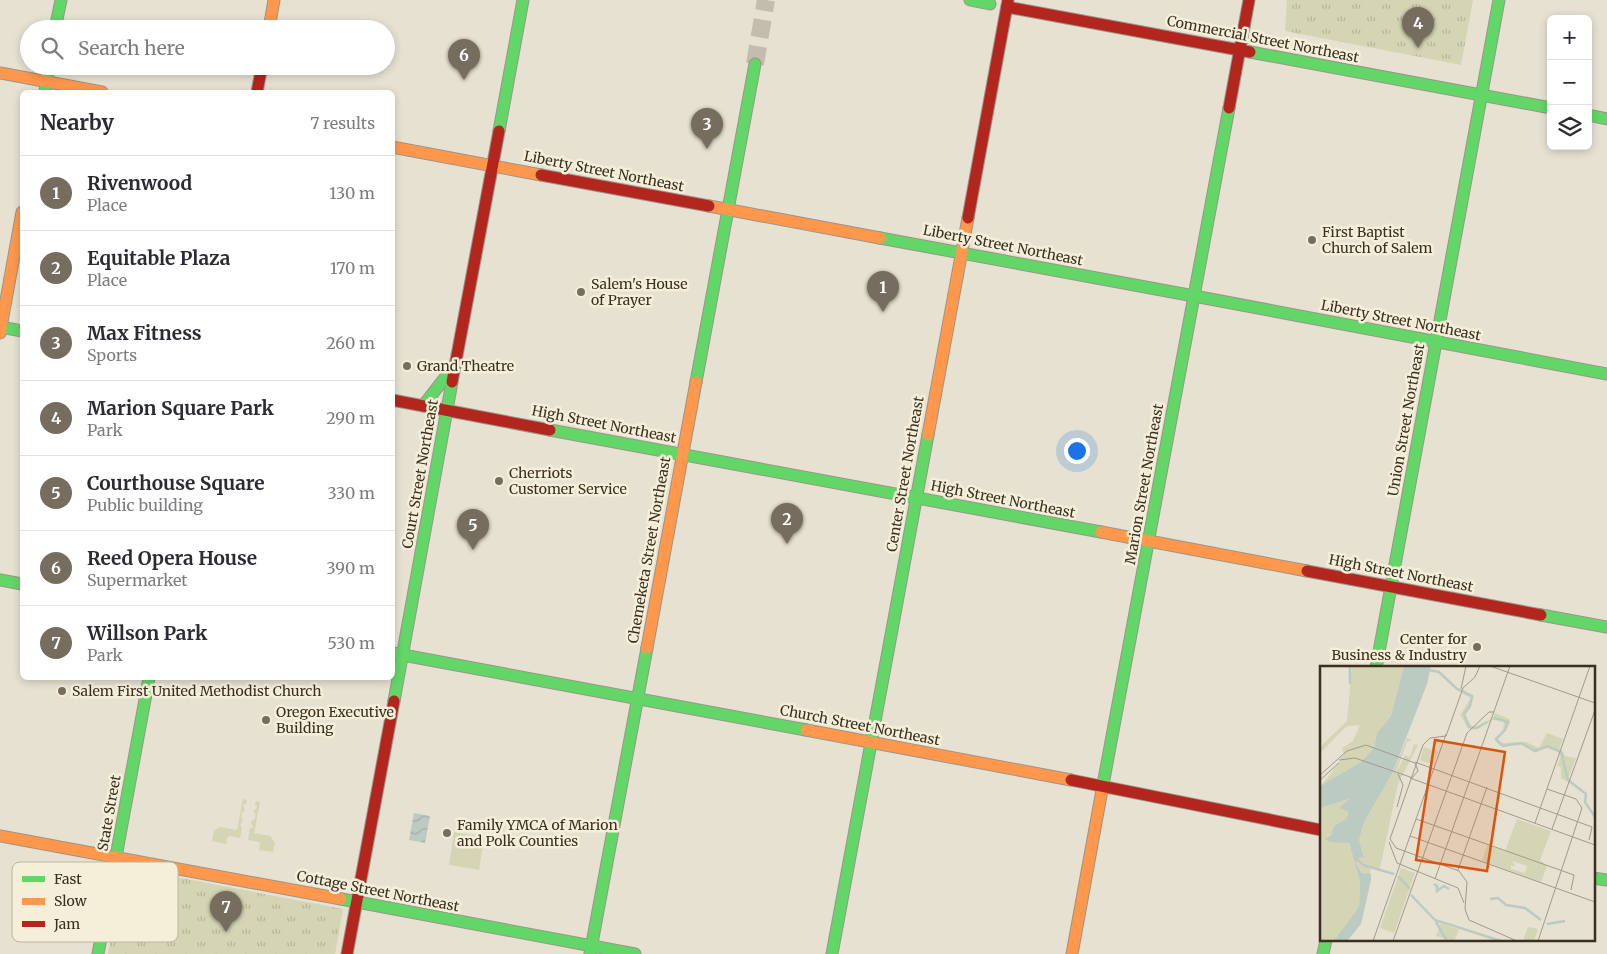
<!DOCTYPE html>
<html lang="en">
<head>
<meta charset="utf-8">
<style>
	body { margin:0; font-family:Merriweather,serif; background:#f7f7f7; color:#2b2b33 }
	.controls { position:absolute; right:15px; top:15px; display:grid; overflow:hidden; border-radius:8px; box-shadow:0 2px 8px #0003 }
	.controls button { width:45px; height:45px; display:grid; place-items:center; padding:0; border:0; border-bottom:1px solid #e1e1e2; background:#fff; color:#2b2b33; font:25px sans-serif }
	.you { position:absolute; left:1076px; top:450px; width:18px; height:18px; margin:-12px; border:4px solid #fff; border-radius:50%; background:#1a73e8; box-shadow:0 0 0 8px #1a73e833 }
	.badge { display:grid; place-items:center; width:32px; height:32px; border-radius:50%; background:#776d5f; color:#fff; font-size:16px; font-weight:700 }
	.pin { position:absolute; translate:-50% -41px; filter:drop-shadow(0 1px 2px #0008) }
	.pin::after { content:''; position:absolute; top:26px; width:18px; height:15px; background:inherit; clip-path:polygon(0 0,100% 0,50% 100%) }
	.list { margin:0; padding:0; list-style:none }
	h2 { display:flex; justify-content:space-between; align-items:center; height:65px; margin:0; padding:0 20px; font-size:21px }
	h2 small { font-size:16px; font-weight:400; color:#7c7c81 }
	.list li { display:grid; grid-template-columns:32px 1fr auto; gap:15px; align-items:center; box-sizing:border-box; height:75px; padding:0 20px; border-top:1px solid #e1e1e2 }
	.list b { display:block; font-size:19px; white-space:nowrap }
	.list p { margin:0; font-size:16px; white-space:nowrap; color:#7c7c81 }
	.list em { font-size:16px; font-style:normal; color:#7c7c81 }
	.icon { flex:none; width:28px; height:28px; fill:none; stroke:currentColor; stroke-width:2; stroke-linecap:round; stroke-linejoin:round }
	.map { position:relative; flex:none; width:1607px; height:954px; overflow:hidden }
	.search { position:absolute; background:#fff; box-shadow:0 2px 8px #0003; left:20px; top:20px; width:375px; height:55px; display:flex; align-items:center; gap:12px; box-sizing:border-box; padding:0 18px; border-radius:28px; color:#7c7c81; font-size:19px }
	.panel { position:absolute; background:#fff; box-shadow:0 2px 8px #0003; left:20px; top:90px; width:375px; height:590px; border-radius:8px }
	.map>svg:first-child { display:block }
	.grass { fill:url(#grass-tufts) }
	.garden { fill:#d3d5b4 }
	.water { fill:url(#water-waves) }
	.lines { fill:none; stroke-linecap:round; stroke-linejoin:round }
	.secondary-tunnel { stroke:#c4bdae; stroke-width:18; stroke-dasharray:18 9; stroke-linecap:butt }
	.fast-casing { stroke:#9b958a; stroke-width:13 }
	.slow-casing { stroke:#9b958a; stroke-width:13 }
	.jam-casing { stroke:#9b958a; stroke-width:13 }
	.fast { stroke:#63d668; stroke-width:11 }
	.slow { stroke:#ff974d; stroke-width:11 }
	.jam { stroke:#b3261e; stroke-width:11 }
	.poi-dot { fill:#776d5f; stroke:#f5efd9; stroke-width:2 }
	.labels { text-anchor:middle; stroke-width:5; stroke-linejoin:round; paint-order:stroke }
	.street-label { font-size:14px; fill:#3b2f21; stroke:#f5efd9 }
	.poi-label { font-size:14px; fill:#3b2f21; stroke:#f5efd9; text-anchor:start }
	.inset-river { fill:none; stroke:#bccbc2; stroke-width:2.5 }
	.inset-road { fill:none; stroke:#a29a8b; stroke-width:1 }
	.view { fill:#d7550e; fill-opacity:0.15; stroke:#d7550e; stroke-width:2.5 }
	.inset-edge { fill:none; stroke:#3b2f21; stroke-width:2.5 }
	.key { fill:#f5efd9; stroke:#bdb5a2; stroke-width:1 }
	.key-label { font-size:14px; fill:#3b2f21 }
</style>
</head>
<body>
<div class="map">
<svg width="1607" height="954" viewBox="0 0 1607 954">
	<defs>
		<pattern id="grass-tufts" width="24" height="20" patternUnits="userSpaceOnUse" patternTransform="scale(1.25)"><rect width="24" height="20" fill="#d3d5b4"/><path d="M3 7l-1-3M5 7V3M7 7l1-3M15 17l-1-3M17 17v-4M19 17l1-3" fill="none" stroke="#b6b79a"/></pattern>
		<pattern id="water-waves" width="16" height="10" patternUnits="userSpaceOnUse" patternTransform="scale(1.25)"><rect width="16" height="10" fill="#bccbc2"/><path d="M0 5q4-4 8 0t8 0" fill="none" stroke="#a2afa6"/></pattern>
	</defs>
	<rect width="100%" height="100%" fill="#e6e1d1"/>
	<!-- grass -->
	<g class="grass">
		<polygon points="1287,0 1473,0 1461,65 1285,31"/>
		<polygon points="124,867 343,909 335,954 108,954"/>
	</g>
	<!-- garden -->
	<g class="garden">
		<polygon points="243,799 247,800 246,804 244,804 243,807 245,808 244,812 242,812 241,818 243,819 240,826 242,827 240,838 229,836 227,838 226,844 212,841 214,831 220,827 237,830"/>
		<polygon points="256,801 260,802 254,833 270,836 275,843 273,852 259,850 260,844 259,842 248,840 250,828 253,828 253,825 251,824 252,820 254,820 256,814 254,813 254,809 256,810 257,806 255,805"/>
		<polygon points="454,832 484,837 479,870 449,865"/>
	</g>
	<!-- water -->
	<polygon class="water" points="414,813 430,816 425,843 409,840"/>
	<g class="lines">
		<!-- secondary-tunnel -->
		<polyline class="secondary-tunnel" points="755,64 766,0"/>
		<defs>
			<g id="fast">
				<polyline points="970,0 990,4"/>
				<polyline points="55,29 61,0"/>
				<polyline points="1250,52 1551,108"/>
				<polyline points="45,92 49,66"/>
				<polyline points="1588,115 1607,119"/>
				<polyline points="499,131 523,0"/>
				<polyline points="880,238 1194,296"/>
				<polyline points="1194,296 1607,374"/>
				<polyline points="0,327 22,331"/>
				<polyline points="696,382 755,64"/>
				<polyline points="423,406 454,366"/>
				<polyline points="550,430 1101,532"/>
				<polyline points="0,580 22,584"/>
				<polyline points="1541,615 1607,627"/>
				<polyline points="392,653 806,730"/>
				<polyline points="1376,668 1499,0"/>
				<polyline points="394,701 452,382"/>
				<polyline points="1102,790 1229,108"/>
				<polyline points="1593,878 1607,880"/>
				<polyline points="341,899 635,954"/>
				<polyline points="98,954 149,678"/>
				<polyline points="590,954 647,648"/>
				<polyline points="832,954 928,435"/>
				<polyline points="1323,954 1326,940"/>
			</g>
			<g id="slow">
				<polyline points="269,29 274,0"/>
				<polyline points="0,73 102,92"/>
				<polyline points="392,147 541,175"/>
				<polyline points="709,206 880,238"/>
				<polyline points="0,333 22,212"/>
				<polyline points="928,435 968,218"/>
				<polyline points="1101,532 1307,571"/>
				<polyline points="647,648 696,382"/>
				<polyline points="806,730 1071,780"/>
				<polyline points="0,836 341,899"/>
				<polyline points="1072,954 1102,790"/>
			</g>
			<g id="jam">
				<polyline points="1007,7 1250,52"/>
				<polyline points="257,92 262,66"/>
				<polyline points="1229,108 1249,0"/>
				<polyline points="541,175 709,206"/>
				<polyline points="968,218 1008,0"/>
				<polyline points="452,382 499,131"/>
				<polyline points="392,400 550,430"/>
				<polyline points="1307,571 1541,615"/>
				<polyline points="1071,780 1321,830"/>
				<polyline points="347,954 394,701"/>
			</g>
		</defs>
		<!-- fast casing -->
		<use href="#fast" class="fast-casing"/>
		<!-- slow casing -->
		<use href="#slow" class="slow-casing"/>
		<!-- jam casing -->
		<use href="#jam" class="jam-casing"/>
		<!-- fast -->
		<use href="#fast" class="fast"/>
		<!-- slow -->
		<use href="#slow" class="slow"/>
		<!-- jam -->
		<use href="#jam" class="jam"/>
	</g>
	<!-- markers -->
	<g class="poi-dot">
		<circle cx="1312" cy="240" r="5"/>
		<circle cx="581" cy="292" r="5"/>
		<circle cx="407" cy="366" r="5"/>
		<circle cx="499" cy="481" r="5"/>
		<circle cx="1477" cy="647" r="5"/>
		<circle cx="62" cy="691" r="5"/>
		<circle cx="266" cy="720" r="5"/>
		<circle cx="447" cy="833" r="5"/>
	</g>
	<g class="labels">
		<!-- street labels -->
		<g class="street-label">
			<text transform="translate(1263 39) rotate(11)" y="5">Commercial Street Northeast</text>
			<text transform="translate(604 171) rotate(11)" y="5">Liberty Street Northeast</text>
			<text transform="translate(1003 245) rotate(11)" y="5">Liberty Street Northeast</text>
			<text transform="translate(1401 320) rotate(11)" y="5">Liberty Street Northeast</text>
			<text transform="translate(1406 420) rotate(-80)" y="5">Union Street Northeast</text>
			<text transform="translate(604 424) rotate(11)" y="5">High Street Northeast</text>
			<text transform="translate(420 474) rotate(-80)" y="5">Court Street Northeast</text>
			<text transform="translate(905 474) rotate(-80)" y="5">Center Street Northeast</text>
			<text transform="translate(1144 484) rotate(-80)" y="5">Marion Street Northeast</text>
			<text transform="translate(1003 499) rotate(11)" y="5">High Street Northeast</text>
			<text transform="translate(649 550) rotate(-80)" y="5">Chemeketa Street Northeast</text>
			<text transform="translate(1401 573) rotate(11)" y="5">High Street Northeast</text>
			<text transform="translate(860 725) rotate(11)" y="5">Church Street Northeast</text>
			<text transform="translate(109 813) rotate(-80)" y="5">State Street</text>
			<text transform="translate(378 891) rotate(11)" y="5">Cottage Street Northeast</text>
		</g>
		<!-- poi labels -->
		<g class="poi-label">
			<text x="1322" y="237">First Baptist<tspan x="1322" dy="16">Church of Salem</tspan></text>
			<text x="591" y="289">Salem's House<tspan x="591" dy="16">of Prayer</tspan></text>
			<text x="417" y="371">Grand Theatre</text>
			<text x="509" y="478">Cherriots<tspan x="509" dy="16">Customer Service</tspan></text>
			<text x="1467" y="644" text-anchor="end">Center for<tspan x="1467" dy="16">Business &amp; Industry</tspan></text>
			<text x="72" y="696">Salem First United Methodist Church</text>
			<text x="276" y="717">Oregon Executive<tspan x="276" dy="16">Building</tspan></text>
			<text x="457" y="830">Family YMCA of Marion<tspan x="457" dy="16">and Polk Counties</tspan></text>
		</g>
	</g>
	<!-- overview -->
	<g transform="translate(1320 666)">
		<rect width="275" height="275" fill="#e6e1d1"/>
		<path d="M 32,0 L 84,0 L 71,50 L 57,67 L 54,82 L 41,96 L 1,120 L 17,100 L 24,88 L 22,82 L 33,75 L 40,59 L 27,60 L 0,87 L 0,81 L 27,55 ZM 144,24 L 154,31 L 145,50 L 153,62 L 173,52 L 175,47 L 189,53 L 190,57 L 177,74 L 181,77 L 206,76 L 219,82 L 227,67 L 243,73 L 238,86 L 227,82 L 215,86 L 204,79 L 180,80 L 174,73 L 183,65 L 184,55 L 173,54 L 154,64 L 148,62 L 140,49 L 151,32 L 143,28 ZM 87,72 L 92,74 L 87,76 L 75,109 L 85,89 L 90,91 L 94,78 L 98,79 L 78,118 L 60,202 L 46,199 L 39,174 L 44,156 L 72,108 ZM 104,81 L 118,86 L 113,99 L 100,94 ZM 243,85 L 245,90 L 256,92 L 247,116 L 241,112 L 241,101 L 237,100 ZM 197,153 L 231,165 L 220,194 L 227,200 L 221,216 L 162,195 L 167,179 L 185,185 ZM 192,195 L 207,200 L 205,207 L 191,203 L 191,199 L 196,201 ZM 0,184 L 31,184 L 40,215 L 39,241 L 14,275 L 0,275 ZM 81,202 L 95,207 L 74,267 L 60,262 ZM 121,257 L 139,264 L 134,275 L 116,270 Z" fill="#d3d5b4" fill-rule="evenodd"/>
		<path d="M 30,131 L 30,135 L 20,141 L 29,146 L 26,153 L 16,159 L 12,168 L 6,171 L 12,176 L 28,176 L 31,184 L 26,184 L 24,190 L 12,189 L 3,202 L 0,201 L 0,142 ZM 39,241 L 21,268 L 14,275 L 9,275 L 25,251 Z" fill="#d3d5b4"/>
		<path d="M 39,191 L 44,192 L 46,199 L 60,202 L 60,205 L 51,202 L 50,209 L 43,207 L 35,195 ZM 34,222 L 32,228 L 19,241 L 19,252 L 24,253 L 15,268 L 0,268 L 0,261 L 18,252 L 18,241 Z" fill="#d3d5b4"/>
		<path d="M 208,261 L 218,263 L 214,275 L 203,274 Z" fill="#d3d5b4"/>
		<path d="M 84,0 L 111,0 L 107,18 L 72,108 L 44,156 L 39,174 L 44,192 L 39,191 L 39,196 L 35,195 L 42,207 L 51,208 L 51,214 L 41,258 L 27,275 L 14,275 L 39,241 L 40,215 L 29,177 L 10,176 L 5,173 L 12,168 L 14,160 L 26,153 L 29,146 L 19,142 L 31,132 L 0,142 L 0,120 L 41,96 L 54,82 L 57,67 L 71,50 Z" fill="#bccbc2"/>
		<path class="inset-river" d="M 108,4 L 119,6 L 137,23 L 152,30 L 150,40 L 144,48 L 149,61 L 157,62 L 167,56M 30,18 L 30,0M 174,52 L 188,56 L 185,64 L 176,73 L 183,80 L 201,77 L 215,85 L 228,80 L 241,86 L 248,114 L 266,128 L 265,136 L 275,151M 39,195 L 43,199 L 74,208M 78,210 L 90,223M 114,218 L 117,220 L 117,225 L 124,220 L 129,223M 91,229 L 115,254 L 181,275M 170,233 L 178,232 L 186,239 L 205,242 L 221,254M 116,256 L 127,275M 227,258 L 245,255"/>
		<path class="inset-road" d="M 160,0 L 155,11 L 143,22 L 126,70 L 110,72 L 103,79 L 70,173 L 76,182 L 139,205 L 147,216 L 145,243 L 149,254 L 197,275M 170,0 L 275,37M 141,23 L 146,0M 19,94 L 35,92 L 93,112M 95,96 L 272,161 L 269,174M 0,109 L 27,85 L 46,79 L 95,97 L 98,105 L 91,113M 90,112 L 275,179M 0,114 L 19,97M 77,141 L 83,119 L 78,108M 96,153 L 254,209 L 251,224M 215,157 L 270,0M 232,163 L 275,44M 90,170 L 275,236M 69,176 L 77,197 L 138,222 L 144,237M 138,204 L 167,121M 115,213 L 190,0M 53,275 L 126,68M 73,275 L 147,67 L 169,46 L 174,46M 218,275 L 262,142 L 256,133 L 227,123"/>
		<path class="view" d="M 115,74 L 185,86 L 167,205 L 96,194 Z"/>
		<rect width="275" height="275" class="inset-edge"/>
	</g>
	<!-- legend -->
	<rect x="12" y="862" width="166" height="80" rx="8" class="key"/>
	<rect x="22" y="876" width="23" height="6" fill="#63d668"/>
	<rect x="22" y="898" width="23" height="7" fill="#ff974d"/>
	<rect x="22" y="921" width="23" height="6" fill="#b3261e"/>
	<g class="key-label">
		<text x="54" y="884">Fast</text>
		<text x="54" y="906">Slow</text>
		<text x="54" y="929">Jam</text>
	</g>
</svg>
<div class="controls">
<button>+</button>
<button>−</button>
<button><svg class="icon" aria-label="layers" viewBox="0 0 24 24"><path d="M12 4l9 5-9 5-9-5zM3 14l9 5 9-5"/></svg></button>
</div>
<div class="you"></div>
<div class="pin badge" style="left:883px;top:312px">1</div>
<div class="pin badge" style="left:787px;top:544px">2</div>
<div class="pin badge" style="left:707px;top:149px">3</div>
<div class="pin badge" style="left:1418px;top:48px">4</div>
<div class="pin badge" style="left:473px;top:550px">5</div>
<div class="pin badge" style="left:464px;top:80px">6</div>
<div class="pin badge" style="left:226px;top:932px">7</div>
<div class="search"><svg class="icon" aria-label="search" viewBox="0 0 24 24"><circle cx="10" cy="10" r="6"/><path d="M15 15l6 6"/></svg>Search here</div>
<section class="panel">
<h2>Nearby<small>7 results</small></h2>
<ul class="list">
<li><span class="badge">1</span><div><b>Rivenwood</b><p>Place</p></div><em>130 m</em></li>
<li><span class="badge">2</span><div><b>Equitable Plaza</b><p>Place</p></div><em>170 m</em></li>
<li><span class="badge">3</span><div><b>Max Fitness</b><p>Sports</p></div><em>260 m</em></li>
<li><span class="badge">4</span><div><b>Marion Square Park</b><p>Park</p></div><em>290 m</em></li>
<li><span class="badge">5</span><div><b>Courthouse Square</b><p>Public building</p></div><em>330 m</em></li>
<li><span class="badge">6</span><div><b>Reed Opera House</b><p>Supermarket</p></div><em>390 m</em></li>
<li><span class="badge">7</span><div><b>Willson Park</b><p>Park</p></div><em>530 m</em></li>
</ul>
</section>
</div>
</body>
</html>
